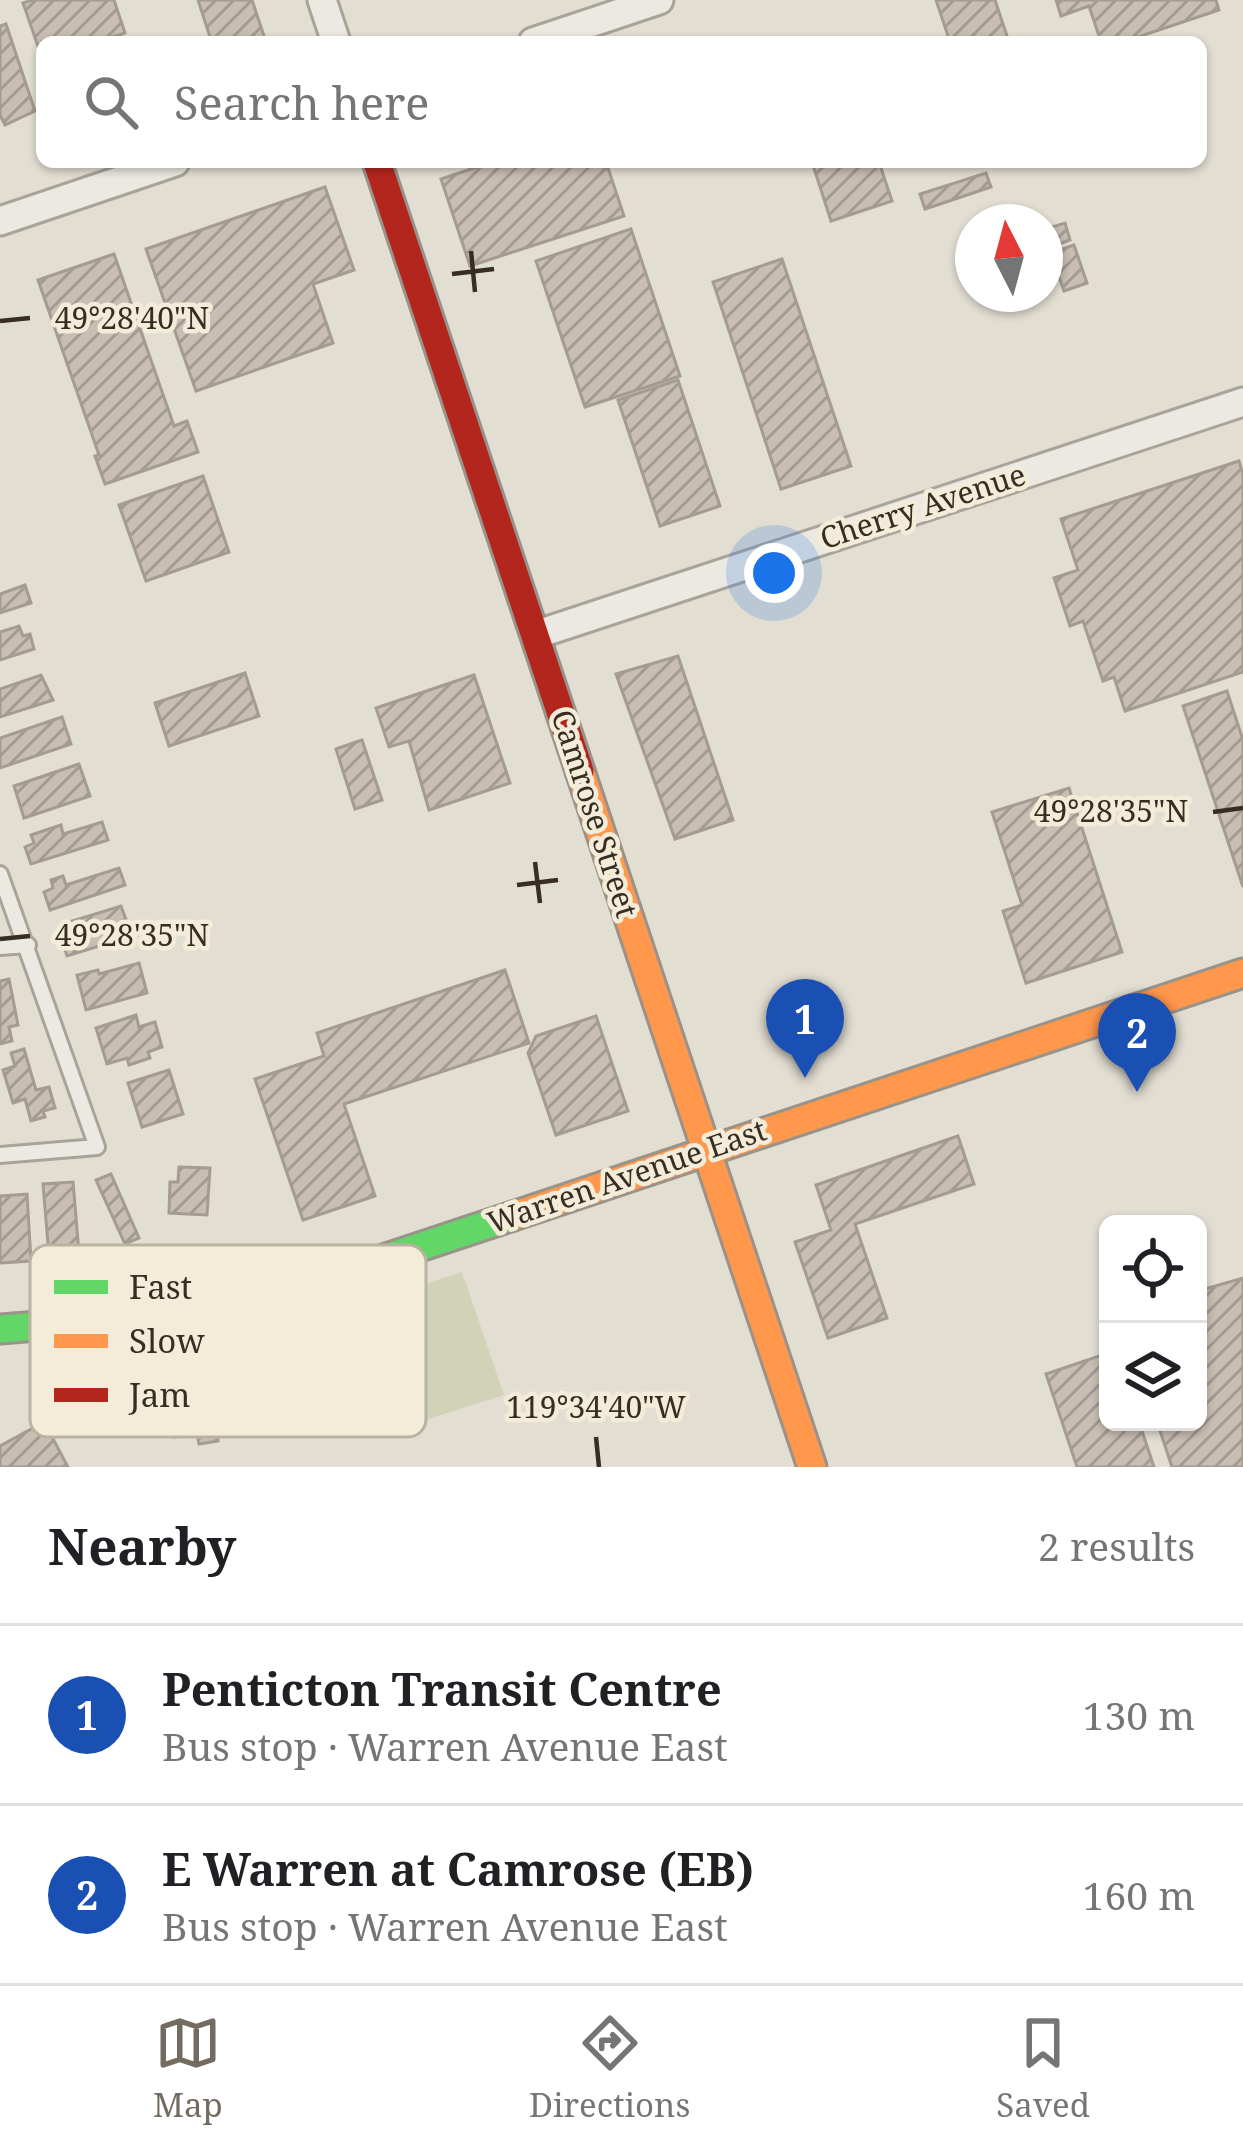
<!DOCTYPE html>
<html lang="en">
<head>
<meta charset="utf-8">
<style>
	body { margin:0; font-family:"Noto Serif",serif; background:#f2f2f2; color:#202124 }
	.controls { position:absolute; right:36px; bottom:36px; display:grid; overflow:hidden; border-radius:18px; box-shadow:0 3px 9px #0004 }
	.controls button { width:108px; height:108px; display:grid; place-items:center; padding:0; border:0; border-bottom:3px solid #e0e0e0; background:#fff; color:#202124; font:60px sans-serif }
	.compass { position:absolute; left:955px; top:204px; width:108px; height:108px; border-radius:50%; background:#fff; box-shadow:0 3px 9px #0004; rotate:354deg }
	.you { position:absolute; left:774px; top:573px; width:42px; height:42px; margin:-30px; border:9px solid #fff; border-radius:50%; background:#1a73e8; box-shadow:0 0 0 18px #1a73e833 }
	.badge { display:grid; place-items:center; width:78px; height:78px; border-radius:50%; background:#746b60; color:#fff; font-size:39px; font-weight:700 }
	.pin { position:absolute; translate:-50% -99px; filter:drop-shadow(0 3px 6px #0008) }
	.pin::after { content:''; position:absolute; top:63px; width:42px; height:36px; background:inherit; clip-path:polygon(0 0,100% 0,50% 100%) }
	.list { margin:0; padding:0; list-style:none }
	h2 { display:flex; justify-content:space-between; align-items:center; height:156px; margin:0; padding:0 48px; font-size:51px }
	h2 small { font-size:39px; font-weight:400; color:#757577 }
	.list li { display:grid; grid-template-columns:78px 1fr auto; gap:36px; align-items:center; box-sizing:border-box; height:180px; padding:0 48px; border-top:3px solid #e0e0e0 }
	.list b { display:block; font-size:45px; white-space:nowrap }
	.list p { margin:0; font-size:39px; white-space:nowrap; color:#757577 }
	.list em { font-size:39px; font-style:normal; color:#757577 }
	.icon { flex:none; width:66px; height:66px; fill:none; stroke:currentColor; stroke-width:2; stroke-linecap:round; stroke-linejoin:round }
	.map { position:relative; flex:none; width:1243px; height:1467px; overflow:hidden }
	.search { position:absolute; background:#fff; box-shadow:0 3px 9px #0004; left:36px; right:36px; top:36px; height:132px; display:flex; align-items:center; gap:30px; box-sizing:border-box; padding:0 42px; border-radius:18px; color:#757577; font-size:45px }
	.sheet { height:516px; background:#fff }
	nav { display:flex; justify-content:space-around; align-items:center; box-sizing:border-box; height:168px; border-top:3px solid #e0e0e0; background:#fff; font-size:33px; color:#757577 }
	nav a { display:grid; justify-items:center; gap:6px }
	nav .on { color:#746b60 }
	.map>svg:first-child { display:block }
	.green { fill:#d1d2b6 }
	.building { fill:url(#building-hatch); stroke:#a49b91; stroke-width:3 }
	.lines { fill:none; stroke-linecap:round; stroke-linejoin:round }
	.lane-casing { stroke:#a9a49a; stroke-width:20 }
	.street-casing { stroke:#a9a49a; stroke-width:33 }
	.fast-casing { stroke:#99938a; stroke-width:33 }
	.slow-casing { stroke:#99938a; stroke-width:33 }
	.jam-casing { stroke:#99938a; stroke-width:33 }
	.lane { stroke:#ece9e2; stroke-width:14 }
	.street { stroke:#ece9e2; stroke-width:27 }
	.fast { stroke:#63d668; stroke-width:27 }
	.slow { stroke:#ff974d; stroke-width:27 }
	.jam { stroke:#b3261e; stroke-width:27 }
	.ticks { fill:none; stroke:#382d22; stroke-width:4.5 }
	.labels { text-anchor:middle; stroke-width:9; stroke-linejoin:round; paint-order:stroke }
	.street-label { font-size:30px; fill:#382d22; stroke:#f3ecd9 }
	.key { fill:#f3ecd9; stroke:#bbb3a2; stroke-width:3 }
	.key-label { font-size:33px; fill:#382d22 }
	.ticks-label { font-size:30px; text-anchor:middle; fill:#382d22; stroke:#f3ecd9; stroke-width:9; stroke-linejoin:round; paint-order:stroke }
</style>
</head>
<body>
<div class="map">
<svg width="1243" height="1467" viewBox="0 0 1243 1467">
	<defs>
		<pattern id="building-hatch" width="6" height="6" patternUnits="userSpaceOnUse" patternTransform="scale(3)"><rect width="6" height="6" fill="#c8beb3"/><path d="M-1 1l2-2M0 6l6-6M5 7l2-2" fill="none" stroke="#a39b91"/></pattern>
	</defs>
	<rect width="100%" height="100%" fill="#e3ded2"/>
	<!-- green -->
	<polygon class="green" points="462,1272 504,1395 381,1434 322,1317"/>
	<!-- building -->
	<g class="building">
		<polygon points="32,0 114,0 125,33 97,42 42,42 42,58 23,3"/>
		<polygon points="198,0 252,0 266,42 208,42 210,37"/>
		<polygon points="936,0 995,0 1009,42 950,42"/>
		<polygon points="1056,0 1216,0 1219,10 1123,42 1101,42 1089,6 1061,16"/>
		<polygon points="6,24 35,111 5,125 0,115 0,26"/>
		<polygon points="492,162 606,162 624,216 470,266 441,179"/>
		<polygon points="812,162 879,162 892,201 831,221"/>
		<polygon points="986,173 991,187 925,209 920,194"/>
		<polygon points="325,187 354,270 313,284 333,343 196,391 146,249"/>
		<polygon points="1065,223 1070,240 1045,249 1045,229"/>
		<polygon points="631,229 680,376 585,407 536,261"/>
		<polygon points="1074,245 1087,283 1064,291 1057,271 1045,275 1045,255"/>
		<polygon points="114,254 174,426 187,421 198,452 105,484 95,456 99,455 38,280"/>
		<polygon points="782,259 851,466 781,489 713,282"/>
		<polygon points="678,380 720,506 660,526 618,400"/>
		<polygon points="1239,461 1243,474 1243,672 1125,711 1114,677 1103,681 1083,621 1070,626 1054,578 1078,570 1061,519"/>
		<polygon points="203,476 229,552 146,581 119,505"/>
		<polygon points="25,585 31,603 0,613 0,594"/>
		<polygon points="19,626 23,636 30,634 34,649 0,660 0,632"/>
		<polygon points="678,656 733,820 675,839 616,674"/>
		<polygon points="245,673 259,716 169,746 155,703"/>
		<polygon points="41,675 53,700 0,717 0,689"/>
		<polygon points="474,675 510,783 429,810 409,741 389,747 376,708"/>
		<polygon points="1227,691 1243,740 1243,887 1183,706"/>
		<polygon points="62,717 71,744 0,768 0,738"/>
		<polygon points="362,740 382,800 355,809 336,749"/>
		<polygon points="79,764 90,796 24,818 14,786"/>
		<polygon points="1069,788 1122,952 1026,983 1003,911 1022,905 992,812"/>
		<polygon points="102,822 108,840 31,864 25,847 34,843 31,835 61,825 63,834"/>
		<polygon points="119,868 125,885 50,910 44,892 53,888 51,880 63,876 66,885"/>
		<polygon points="121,906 132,936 67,956 62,940 73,937 69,922"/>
		<polygon points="139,963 147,993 86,1010 77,975 98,970 99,974"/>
		<polygon points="505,970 529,1043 344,1104 375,1196 303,1220 255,1079 324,1056 317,1033"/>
		<polygon points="9,979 18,1025 9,1027 12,1041 0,1044 0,981"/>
		<polygon points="136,1015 139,1027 155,1022 162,1047 148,1052 150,1058 129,1065 127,1058 107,1064 96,1028"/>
		<polygon points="596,1016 628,1111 556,1135 528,1053 536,1036"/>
		<polygon points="24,1049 36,1090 49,1087 55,1108 43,1111 45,1117 31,1121 25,1099 13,1103 3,1070 15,1066 11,1053"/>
		<polygon points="169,1070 183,1114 142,1127 128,1083"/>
		<polygon points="958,1136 974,1184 855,1224 887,1318 828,1338 795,1242 831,1230 816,1185"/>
		<polygon points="179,1167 210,1168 207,1215 169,1213 170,1182 178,1182"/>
		<polygon points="111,1174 139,1238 125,1244 96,1180"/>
		<polygon points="73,1182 79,1253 49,1256 43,1184"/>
		<polygon points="27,1194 31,1261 0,1263 0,1196"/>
		<polygon points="1243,1278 1243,1467 1172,1467 1157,1422 1198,1422 1198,1291"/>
		<polygon points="1108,1353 1108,1422 1139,1422 1154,1467 1077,1467 1046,1374"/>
		<polygon points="231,1382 239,1429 217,1433 218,1441 199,1444 197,1433 175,1437 167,1393"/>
		<polygon points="44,1422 68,1467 0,1467 0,1446"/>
	</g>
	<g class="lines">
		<defs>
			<g id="lane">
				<polyline points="0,874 97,1147 0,1155"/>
				<polyline points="0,947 28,945"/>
			</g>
			<g id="street">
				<polyline points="322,0 336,42"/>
				<polyline points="533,42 659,0"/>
				<polyline points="0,221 175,162"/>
				<polyline points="535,635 1243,402"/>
			</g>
			<polyline id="fast" points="0,1329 173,1315 281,1293 513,1216"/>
			<g id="slow">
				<polyline points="580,771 812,1467"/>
				<polyline points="513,1216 1243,973"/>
			</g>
			<polyline id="jam" points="377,162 580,771"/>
		</defs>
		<!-- lane casing -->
		<use href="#lane" class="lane-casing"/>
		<!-- street casing -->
		<use href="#street" class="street-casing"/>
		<!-- fast casing -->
		<use href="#fast" class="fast-casing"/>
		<!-- slow casing -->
		<use href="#slow" class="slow-casing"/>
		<!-- jam casing -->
		<use href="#jam" class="jam-casing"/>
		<!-- lane -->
		<use href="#lane" class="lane"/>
		<!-- street -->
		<use href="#street" class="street"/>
		<!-- fast -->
		<use href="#fast" class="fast"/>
		<!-- slow -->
		<use href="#slow" class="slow"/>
		<!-- jam -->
		<use href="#jam" class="jam"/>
	</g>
	<!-- ticks -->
	<path class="ticks" d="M 471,251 L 475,292M 452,274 L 494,269M 0,321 L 30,318M 1213,812 L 1243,808M 535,862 L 540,903M 517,885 L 558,880M 0,939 L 30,936M 596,1437 L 599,1467"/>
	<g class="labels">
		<!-- street labels -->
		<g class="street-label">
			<text transform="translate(923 507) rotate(-18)" y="10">Cherry Avenue</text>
			<text transform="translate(594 814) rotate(72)" y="10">Camrose Street</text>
			<text transform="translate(627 1177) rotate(-19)" y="10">Warren Avenue East</text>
		</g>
	</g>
	<!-- legend -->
	<rect x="30" y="1245" width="396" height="192" rx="18" class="key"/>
	<rect x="54" y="1280" width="54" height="14" fill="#63d668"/>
	<rect x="54" y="1334" width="54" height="14" fill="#ff974d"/>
	<rect x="54" y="1388" width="54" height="14" fill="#b3261e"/>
	<g class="key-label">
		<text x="129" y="1299">Fast</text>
		<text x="129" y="1353">Slow</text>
		<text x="129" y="1407">Jam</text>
	</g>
	<g class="ticks-label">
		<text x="132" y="329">49°28'40"N</text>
		<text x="1111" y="822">49°28'35"N</text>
		<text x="132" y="946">49°28'35"N</text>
		<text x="596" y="1418">119°34'40"W</text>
	</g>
</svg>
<div class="controls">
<button><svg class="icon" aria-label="locate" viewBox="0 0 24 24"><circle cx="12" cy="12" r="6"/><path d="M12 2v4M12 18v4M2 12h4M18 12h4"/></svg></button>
<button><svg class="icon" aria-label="layers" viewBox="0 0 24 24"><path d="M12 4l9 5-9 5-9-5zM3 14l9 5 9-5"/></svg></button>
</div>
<svg class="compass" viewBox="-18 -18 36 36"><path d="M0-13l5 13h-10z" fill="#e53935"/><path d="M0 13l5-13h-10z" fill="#757577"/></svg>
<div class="you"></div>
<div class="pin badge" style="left:805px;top:1078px;background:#1a4fb4">1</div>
<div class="pin badge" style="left:1137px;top:1092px;background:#1a4fb4">2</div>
<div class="search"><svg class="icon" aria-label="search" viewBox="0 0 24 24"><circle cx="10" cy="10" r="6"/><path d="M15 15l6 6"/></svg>Search here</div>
</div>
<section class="sheet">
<h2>Nearby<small>2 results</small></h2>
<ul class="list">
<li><span class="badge" style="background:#1a4fb4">1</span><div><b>Penticton Transit Centre</b><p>Bus stop · Warren Avenue East</p></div><em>130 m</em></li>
<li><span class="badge" style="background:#1a4fb4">2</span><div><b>E Warren at Camrose (EB)</b><p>Bus stop · Warren Avenue East</p></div><em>160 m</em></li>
</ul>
</section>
<nav>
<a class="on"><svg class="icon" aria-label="map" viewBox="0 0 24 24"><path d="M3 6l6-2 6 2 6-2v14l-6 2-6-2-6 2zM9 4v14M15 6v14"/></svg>Map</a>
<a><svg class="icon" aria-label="directions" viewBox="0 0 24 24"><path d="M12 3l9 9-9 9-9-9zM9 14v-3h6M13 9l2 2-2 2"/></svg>Directions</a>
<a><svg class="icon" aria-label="saved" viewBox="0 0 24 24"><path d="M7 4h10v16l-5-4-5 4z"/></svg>Saved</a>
</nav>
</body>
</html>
